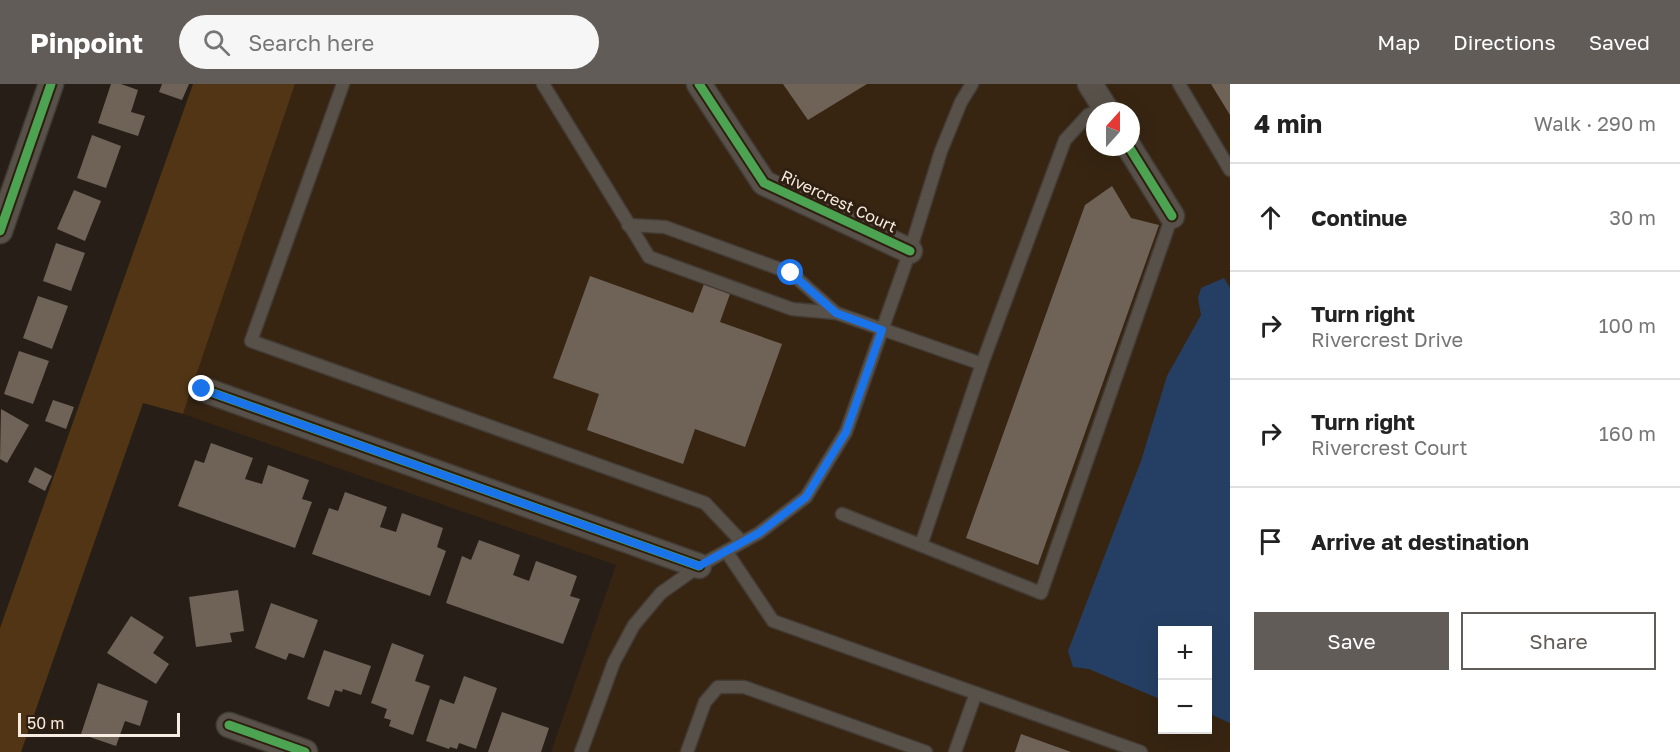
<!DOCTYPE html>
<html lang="en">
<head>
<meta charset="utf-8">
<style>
	body { margin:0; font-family:"Golos Text",sans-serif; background:#f6f6f6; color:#222 }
	.controls { position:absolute; right:18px; bottom:18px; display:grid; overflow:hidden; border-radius:0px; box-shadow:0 6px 24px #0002 }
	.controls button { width:54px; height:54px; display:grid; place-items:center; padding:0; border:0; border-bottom:2px solid #e0e0e0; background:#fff; color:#222; font:30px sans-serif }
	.compass { position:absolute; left:1086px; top:18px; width:54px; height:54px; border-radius:50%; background:#fff; box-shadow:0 6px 24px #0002; rotate:21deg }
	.scale { position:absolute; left:18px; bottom:15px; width:162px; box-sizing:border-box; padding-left:6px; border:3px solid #f7ece2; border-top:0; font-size:16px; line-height:21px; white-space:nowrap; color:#f7ece2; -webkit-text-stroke:4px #2e1f10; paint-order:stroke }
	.stop { position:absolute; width:18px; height:18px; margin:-14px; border:4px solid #1a73e8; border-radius:50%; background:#fff }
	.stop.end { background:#1a73e8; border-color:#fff; box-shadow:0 2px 6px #0008 }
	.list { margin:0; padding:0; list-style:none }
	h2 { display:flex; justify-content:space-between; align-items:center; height:78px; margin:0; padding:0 24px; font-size:26px }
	h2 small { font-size:20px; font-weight:400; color:#767676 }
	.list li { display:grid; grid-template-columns:39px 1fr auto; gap:18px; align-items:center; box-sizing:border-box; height:108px; padding:0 24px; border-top:2px solid #e0e0e0 }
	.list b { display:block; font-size:22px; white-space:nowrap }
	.list p { margin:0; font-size:20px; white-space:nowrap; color:#767676 }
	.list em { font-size:20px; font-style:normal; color:#767676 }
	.actions { display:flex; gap:12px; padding:18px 24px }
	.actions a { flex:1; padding:14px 0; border:2px solid #615c58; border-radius:0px; text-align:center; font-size:21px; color:#615c58 }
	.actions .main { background:#615c58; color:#fff }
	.icon { flex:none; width:33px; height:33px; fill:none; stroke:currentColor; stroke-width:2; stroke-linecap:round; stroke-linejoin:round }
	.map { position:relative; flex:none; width:1230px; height:668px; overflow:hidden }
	header { display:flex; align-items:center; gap:36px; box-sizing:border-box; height:84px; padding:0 30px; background:#615c58; color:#fff }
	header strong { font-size:28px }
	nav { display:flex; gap:33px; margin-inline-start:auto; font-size:21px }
	.search { width:420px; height:54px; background:#f6f6f6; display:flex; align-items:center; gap:15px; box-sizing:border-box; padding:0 21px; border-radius:33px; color:#767676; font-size:22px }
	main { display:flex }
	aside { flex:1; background:#fff }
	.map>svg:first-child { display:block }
	.built { fill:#372512; fill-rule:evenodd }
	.green { fill:#513515 }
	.water { fill:#253f64 }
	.building { fill:#6f6357 }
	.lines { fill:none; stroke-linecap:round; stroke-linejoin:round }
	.service-casing { stroke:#423c35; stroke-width:15 }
	.minor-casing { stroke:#423c35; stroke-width:27 }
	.service { stroke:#58514a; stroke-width:12 }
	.minor { stroke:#58514a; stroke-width:24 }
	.cycleway-casing { stroke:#2e1f10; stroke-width:13 }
	.cycleway { stroke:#4ca352; stroke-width:9 }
	.route { stroke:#1a73e8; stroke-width:8 }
	.labels { text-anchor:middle; stroke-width:6; stroke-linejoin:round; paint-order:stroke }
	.street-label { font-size:16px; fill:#f7ece2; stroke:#2e1f10 }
</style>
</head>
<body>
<header>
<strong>Pinpoint</strong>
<div class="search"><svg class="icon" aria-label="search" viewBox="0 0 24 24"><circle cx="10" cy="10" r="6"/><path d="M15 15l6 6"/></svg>Search here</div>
<nav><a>Map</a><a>Directions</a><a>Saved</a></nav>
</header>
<main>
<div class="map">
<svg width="1230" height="668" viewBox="0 0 1230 668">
	<rect width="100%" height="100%" fill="#271f17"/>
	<!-- built -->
	<path class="built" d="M 295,0 L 1230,0 L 1230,668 L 551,668 L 616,481 L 183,330 ZM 1095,27 L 1131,27 L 1131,63 L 1095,63 ZM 1162,546 L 1208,546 L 1208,646 L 1162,646 Z"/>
	<!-- green -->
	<polygon class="green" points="193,0 295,0 183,330 143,319 21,668 0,668 0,544"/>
	<!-- water -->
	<polygon class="water" points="1224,194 1230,204 1230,639 1208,629 1208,546 1162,546 1162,616 1089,585 1073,583 1068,567 1141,377 1167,292 1201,231 1198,214 1201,204"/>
	<!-- building -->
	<g class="building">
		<polygon points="111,0 121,0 138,6 131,28 145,32 138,52 98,39"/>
		<polygon points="162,0 189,0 182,16 159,8"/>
		<polygon points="783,0 867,0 808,36"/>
		<polygon points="1211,0 1230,0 1230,31"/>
		<polygon points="92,51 121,62 106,104 77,94"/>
		<polygon points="1112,102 1131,134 1159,141 1038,481 966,454 1085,121"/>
		<polygon points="74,106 101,117 85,157 57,145"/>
		<polygon points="56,159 85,169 71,207 43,197"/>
		<polygon points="590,192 693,229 704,200 730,210 720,238 782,260 745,363 695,345 683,380 587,346 599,310 553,294"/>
		<polygon points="38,212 68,222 52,265 23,254"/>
		<polygon points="19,267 49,277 33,320 4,310"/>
		<polygon points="53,316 74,323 66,345 45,337"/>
		<polygon points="1,325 29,341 7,379 0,375"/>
		<polygon points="211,359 253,374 245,395 262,400 268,381 309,396 302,415 312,418 295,464 178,422 195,376 204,379"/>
		<polygon points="35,383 52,392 45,407 28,398"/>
		<polygon points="345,408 387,423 380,443 396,448 402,429 443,444 437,463 446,467 430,512 312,470 329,424 338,427"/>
		<polygon points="479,456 520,471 513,491 529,497 536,477 577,492 570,512 580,515 563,560 446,519 462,472 471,476"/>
		<polygon points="238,506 244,547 230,549 232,558 196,563 189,513"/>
		<polygon points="271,519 318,536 304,574 289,569 286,576 255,564"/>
		<polygon points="131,532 164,553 153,569 169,580 156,600 107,569"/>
		<polygon points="392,559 424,571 415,597 430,602 413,651 389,642 391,636 384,634 387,625 371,619"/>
		<polygon points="324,566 371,582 361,611 343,605 342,608 335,606 329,623 307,615"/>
		<polygon points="464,592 497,604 476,665 459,659 457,665 450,663 449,665 426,657 440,615 454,620"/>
		<polygon points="98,599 148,617 140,642 125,637 116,662 81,650"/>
		<polygon points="502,628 549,644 541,668 488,668"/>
		<polygon points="1021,650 1071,668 1015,668"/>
	</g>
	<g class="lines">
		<defs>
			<g id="service">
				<polyline points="343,0 251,257 705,419 742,458"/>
				<polyline points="543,0 649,173 792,225 836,229 982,280"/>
				<polyline points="1179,0 1230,86"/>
				<polyline points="628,141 665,143 791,189 836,229"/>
				<polyline points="842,430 1041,509 1172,132"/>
				<polyline points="921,461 982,280 1065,56 1088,31 1095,28"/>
				<polyline points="726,467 773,537 1141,668"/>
				<polyline points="581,668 614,578 634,541 661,509 699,482 759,449 806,413 846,348 910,167 941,67 961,18 972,0"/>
				<polyline points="687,668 705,618 718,603 744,603 926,668"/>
				<polyline points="955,668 976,609"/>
			</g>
			<g id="minor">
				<polyline points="699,0 764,99 910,167"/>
				<polyline points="1090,0 1107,27"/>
				<polyline points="1129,63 1172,132"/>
				<polyline points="0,147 51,0"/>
				<polyline points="202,305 699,482"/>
				<polyline points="229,641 305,668"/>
			</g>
		</defs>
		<!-- service casing -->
		<use href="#service" class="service-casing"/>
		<!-- minor casing -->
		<use href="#minor" class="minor-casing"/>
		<!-- service -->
		<use href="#service" class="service"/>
		<!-- minor -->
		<use href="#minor" class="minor"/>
		<defs>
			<g id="cycleway">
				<polyline points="699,0 764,99 910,167"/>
				<polyline points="1129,63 1172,132"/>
				<polyline points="0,147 51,0"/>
				<polyline points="202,305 699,482"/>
				<polyline points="229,641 305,668"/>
			</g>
		</defs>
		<!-- cycleway casing -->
		<use href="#cycleway" class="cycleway-casing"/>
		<!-- cycleway -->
		<use href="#cycleway" class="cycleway"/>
	</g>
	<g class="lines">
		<!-- route -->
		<polyline class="route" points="202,305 699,482 759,449 806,413 846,348 882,246 836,229 791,189"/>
	</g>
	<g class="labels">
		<!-- street labels -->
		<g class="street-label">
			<text transform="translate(839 117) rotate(25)" y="6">Rivercrest Court</text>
		</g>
	</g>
</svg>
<div class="controls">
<button>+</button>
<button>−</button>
</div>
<svg class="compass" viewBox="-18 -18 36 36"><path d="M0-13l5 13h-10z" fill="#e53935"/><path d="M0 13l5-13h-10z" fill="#767676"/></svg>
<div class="scale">50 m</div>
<div class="stop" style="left:791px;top:189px"></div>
<div class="stop end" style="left:202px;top:305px"></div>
</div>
<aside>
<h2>4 min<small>Walk · 290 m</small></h2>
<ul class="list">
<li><svg class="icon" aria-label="ahead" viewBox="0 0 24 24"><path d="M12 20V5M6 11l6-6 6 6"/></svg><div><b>Continue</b></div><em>30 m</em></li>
<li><svg class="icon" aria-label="right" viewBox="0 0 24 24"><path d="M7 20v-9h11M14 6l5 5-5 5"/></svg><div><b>Turn right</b><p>Rivercrest Drive</p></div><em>100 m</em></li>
<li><svg class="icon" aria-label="right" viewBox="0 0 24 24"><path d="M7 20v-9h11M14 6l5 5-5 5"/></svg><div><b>Turn right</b><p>Rivercrest Court</p></div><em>160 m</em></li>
<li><svg class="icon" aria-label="arrive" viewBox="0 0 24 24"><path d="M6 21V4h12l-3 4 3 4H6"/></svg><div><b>Arrive at destination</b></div></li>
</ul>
<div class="actions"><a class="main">Save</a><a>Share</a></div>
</aside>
</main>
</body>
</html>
